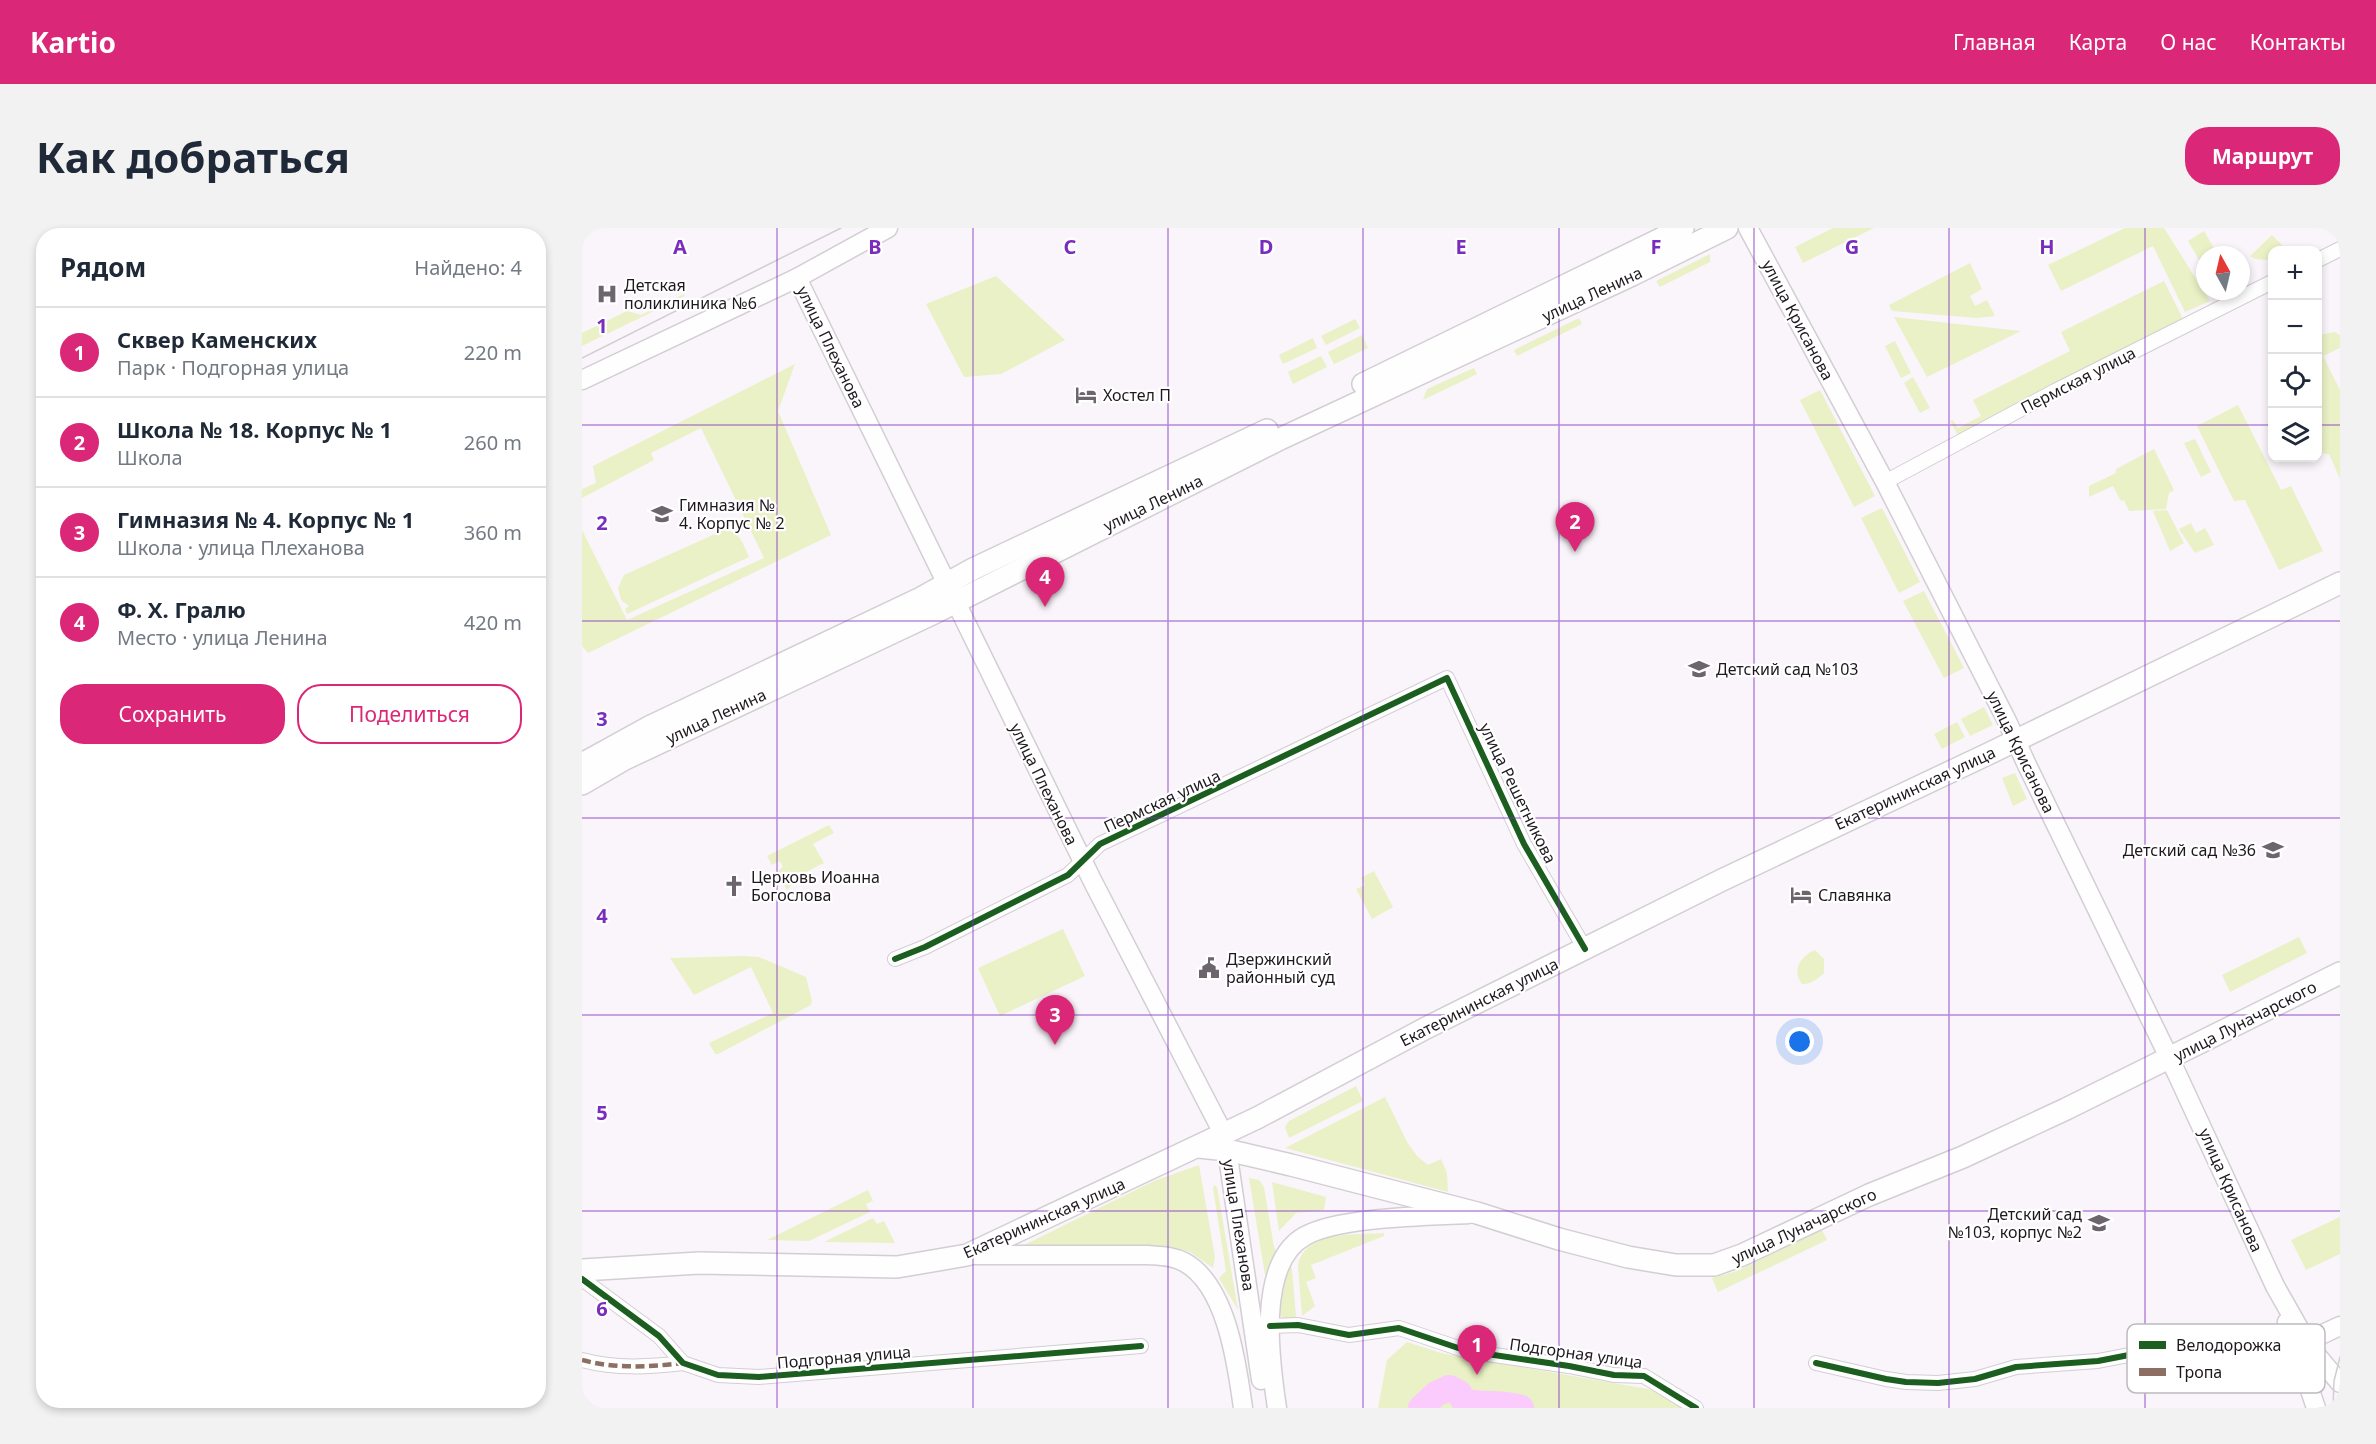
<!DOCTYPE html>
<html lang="ru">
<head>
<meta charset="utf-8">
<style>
	body { margin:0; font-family:"Noto Sans",sans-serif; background:#f2f2f3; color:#1f2937 }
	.controls { position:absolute; right:18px; top:18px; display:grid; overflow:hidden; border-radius:12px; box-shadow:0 3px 9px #0003 }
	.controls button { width:54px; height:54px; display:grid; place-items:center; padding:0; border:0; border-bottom:2px solid #e0e1e3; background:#fff; color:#1f2937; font:30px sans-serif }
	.compass { position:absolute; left:1614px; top:18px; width:54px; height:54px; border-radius:50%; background:#fff; box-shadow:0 3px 9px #0003; rotate:352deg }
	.you { position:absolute; left:1218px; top:814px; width:21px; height:21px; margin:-15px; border:4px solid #fff; border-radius:50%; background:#1a73e8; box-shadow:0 0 0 9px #1a73e833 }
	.badge { display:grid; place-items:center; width:39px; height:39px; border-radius:50%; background:#db2777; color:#fff; font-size:20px; font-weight:700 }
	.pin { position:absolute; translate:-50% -50px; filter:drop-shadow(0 2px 3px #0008) }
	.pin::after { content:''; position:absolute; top:32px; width:21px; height:18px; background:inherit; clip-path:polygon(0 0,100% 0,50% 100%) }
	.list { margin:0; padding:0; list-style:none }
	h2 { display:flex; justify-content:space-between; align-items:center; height:78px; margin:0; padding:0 24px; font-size:26px }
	h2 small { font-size:20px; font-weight:400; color:#747a83 }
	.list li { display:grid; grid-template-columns:39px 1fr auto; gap:18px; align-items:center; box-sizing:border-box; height:90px; padding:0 24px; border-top:2px solid #e0e1e3 }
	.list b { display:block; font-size:22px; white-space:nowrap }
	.list p { margin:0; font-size:20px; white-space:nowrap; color:#747a83 }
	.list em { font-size:20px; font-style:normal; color:#747a83 }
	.actions { display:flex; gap:12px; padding:18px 24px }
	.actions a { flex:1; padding:14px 0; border:2px solid #db2777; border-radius:24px; text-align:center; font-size:21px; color:#db2777 }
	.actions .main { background:#db2777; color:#fff }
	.icon { flex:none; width:33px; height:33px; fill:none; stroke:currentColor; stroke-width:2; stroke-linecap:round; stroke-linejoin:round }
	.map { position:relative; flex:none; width:1758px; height:1180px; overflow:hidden; border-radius:24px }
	header { display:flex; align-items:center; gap:36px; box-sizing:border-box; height:84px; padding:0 30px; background:#db2777; color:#fff }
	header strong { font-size:28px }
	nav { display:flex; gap:33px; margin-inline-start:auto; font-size:21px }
	.intro { display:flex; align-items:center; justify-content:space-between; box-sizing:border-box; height:144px; padding:0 36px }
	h1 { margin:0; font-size:42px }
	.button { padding:15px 27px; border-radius:24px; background:#db2777; color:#fff; font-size:21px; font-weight:700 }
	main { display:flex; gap:36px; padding:0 36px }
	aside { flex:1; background:#fff; border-radius:24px; box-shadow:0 3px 9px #0003 }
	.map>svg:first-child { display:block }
	.green { fill:#eaf1c6 }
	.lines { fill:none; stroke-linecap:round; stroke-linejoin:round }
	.stream { stroke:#fbcbfd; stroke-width:4.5 }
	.river { stroke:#fbcbfd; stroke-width:26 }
	.street-casing { stroke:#d3ced3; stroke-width:16 }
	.secondary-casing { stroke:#d3ced3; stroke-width:21 }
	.primary-casing { stroke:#d3ced3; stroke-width:24 }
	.street { stroke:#fefefe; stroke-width:14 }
	.secondary { stroke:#fefefe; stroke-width:18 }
	.primary { stroke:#fefefe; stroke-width:21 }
	.tram { stroke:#d0ced0; stroke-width:1.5 }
	.quiet { stroke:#8d6e63; stroke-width:4.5; stroke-dasharray:9 4.5; stroke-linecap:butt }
	.cycleway-casing { stroke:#fff; stroke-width:10 }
	.cycleway { stroke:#1b5e20; stroke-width:6 }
	.grid { fill:none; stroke:#7b2cbf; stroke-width:1.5; stroke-opacity:0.55 }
	.labels { text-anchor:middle; stroke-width:4.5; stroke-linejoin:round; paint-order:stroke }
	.poi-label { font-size:16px; fill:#1f191f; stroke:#fff; text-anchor:start }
	.street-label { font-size:16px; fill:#1f191f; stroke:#fff }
	.key { fill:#fff; stroke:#bcbabc; stroke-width:1.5 }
	.key-label { font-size:16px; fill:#1f191f }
	.grid-label { font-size:20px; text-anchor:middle; font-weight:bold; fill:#7b2cbf; stroke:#fff; stroke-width:4.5; stroke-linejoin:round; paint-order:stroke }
</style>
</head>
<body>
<header>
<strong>Kartio</strong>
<nav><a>Главная</a><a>Карта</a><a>О нас</a><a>Контакты</a></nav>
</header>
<div class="intro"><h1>Как добраться</h1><a class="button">Маршрут</a></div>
<main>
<aside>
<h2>Рядом<small>Найдено: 4</small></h2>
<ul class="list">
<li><span class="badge">1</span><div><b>Сквер Каменских</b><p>Парк · Подгорная улица</p></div><em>220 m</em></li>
<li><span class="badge">2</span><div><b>Школа № 18. Корпус № 1</b><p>Школа</p></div><em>260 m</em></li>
<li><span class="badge">3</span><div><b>Гимназия № 4. Корпус № 1</b><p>Школа · улица Плеханова</p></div><em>360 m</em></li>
<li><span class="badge">4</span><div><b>Ф. Х. Гралю</b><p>Место · улица Ленина</p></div><em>420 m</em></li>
</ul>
<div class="actions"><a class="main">Сохранить</a><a>Поделиться</a></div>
</aside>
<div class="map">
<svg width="1758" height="1180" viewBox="0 0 1758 1180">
	<rect width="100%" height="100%" fill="#faf5fa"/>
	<!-- green -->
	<g class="green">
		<polygon points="1251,0 1292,0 1221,35 1213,19"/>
		<polygon points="1543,0 1582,0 1628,73 1603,84 1571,18 1479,63 1466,37"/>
		<polygon points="1622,3 1636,27 1623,27 1623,42 1606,13"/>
		<polygon points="1690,7 1705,22 1690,22 1690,32 1688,32 1673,31 1668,28"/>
		<polygon points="1128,26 1128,34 1078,59 1074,53"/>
		<polygon points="1388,35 1400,61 1388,68 1393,78 1405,72 1413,88 1395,90 1310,83 1307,77"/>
		<polygon points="414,48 483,112 419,146 382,149 344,76"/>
		<polygon points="1582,53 1603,95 1377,209 1368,193 1371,192 1376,200 1399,188 1391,172 1488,123 1479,104"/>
		<polygon points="102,66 103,68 0,118 0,105 45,83 59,87"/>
		<polygon points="1312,89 1439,103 1345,149"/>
		<polygon points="997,90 1000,96 935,128 932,122"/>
		<polygon points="773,91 778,100 744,117 739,108"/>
		<polygon points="1753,104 1758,107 1758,120 1741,128 1758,162 1758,251 1747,226 1736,225 1736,107"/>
		<polygon points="780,107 786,120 752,136 746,124"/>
		<polygon points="731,110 735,120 701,136 697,127"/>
		<polygon points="1313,113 1329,145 1319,150 1303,118"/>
		<polygon points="739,128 745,139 711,156 706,144"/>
		<polygon points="213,136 196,183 249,307 6,425 0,418 0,302 45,392 182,330 119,200 69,225 72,232 0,270 0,261 14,255 11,238"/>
		<polygon points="892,140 895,146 841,172 845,161"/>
		<polygon points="1331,149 1348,180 1338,185 1322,155"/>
		<polygon points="1238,162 1293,268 1272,279 1218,172"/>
		<polygon points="1656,177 1699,262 1709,258 1741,323 1697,342 1663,272 1652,273 1615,198"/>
		<polygon points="1613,211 1629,244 1619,249 1602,215"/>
		<polygon points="1572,221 1592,262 1587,265 1584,281 1547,283 1542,272 1539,273 1531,258 1507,269 1507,258 1534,245 1534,241"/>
		<polygon points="1300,280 1338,354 1317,365 1279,290"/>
		<polygon points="1585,282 1602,315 1588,323 1571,283"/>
		<polygon points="1609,295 1614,305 1623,300 1632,317 1613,325 1597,301"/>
		<path d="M 142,302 C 158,303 161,316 167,329 L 45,386 L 43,381 L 47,378 L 39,372 L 36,360 L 42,347 Z"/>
		<polygon points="1342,363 1382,440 1362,450 1321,373"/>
		<polygon points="1402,479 1411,497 1388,508 1379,491"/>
		<polygon points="1375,494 1383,509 1360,521 1352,506"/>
		<polygon points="1433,545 1445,571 1431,578 1420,550"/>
		<polygon points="247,597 252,605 231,616 242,635 220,646 205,662 195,644 201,639 198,633 190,637 185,628"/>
		<polygon points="792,643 811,679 790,691 774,661 783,657 779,650"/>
		<polygon points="481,701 503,748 418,788 396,740"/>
		<polygon points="1717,709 1725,725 1648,764 1640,747"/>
		<path d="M 1233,722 L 1242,731 L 1242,745 C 1237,750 1228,757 1220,756 C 1209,742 1219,728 1233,722 Z"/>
		<polygon points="162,728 177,729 224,749 230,773 229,777 136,826 133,826 127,815 191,785 169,739 112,767 88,730"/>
		<polygon points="774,858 781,873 707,910 703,899 707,893"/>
		<polygon points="803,869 825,914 835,928 846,937 859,931 865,945 866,964 703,920"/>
		<polygon points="617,937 633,1029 631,1040 608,1024 584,1018 430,1023 572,953"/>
		<polygon points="667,950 677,952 682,959 692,1019 696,1026 683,1047"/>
		<polygon points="690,954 744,969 742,982 714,985 697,1003"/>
		<polygon points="633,957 635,959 656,1082 637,1050 644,1043 631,960"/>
		<polygon points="286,962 291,973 284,976 288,984 227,1013 185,1012"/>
		<polygon points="1758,989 1758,1026 1724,1042 1709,1012"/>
		<polygon points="291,990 295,996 302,993 313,1015 242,1014"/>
		<polygon points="1240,1002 1245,1012 1136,1064 1130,1050 1155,1043"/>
		<path d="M 802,1005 L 802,1008 L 729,1037 L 734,1050 L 724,1054 L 733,1078 L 720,1088 L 716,1038 C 722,1002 774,1007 802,1005 Z"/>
		<polygon points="706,1033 710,1041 714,1089 703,1091 698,1087 696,1078"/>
		<polygon points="825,1114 859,1125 1077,1163 1082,1170 1086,1168 1104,1180 796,1180 805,1132"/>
	</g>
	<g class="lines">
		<!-- stream -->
		<polyline class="stream" points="882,1173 883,1180"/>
		<!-- river -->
		<path class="river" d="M 839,1180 L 854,1166 L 867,1160 L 877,1165 L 882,1173 C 901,1178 920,1174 939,1180"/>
		<defs>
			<g id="street">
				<polyline points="1736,32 1758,21"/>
				<polyline points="1303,254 1473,163 1690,54"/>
				<polyline points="313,731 343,719 486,647 518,616 865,450 942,616 1003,721"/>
				<polyline points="0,1051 77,1108 101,1135 136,1147 177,1149 559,1118"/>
				<polyline points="688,1098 716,1097 767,1107 817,1100 885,1123 987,1138 1032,1147 1062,1148 1114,1180"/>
				<path d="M 0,1132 C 33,1141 68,1139 101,1135"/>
				<polyline points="1234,1135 1304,1151 1324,1154 1356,1155 1393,1151 1434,1139 1516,1133 1583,1120 1673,1113 1691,1110 1713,1118"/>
			</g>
			<g id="secondary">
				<polyline points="1166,0 1303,254 1425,493 1444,535 1595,846 1693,1058 1727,1118 1758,1155"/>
				<polyline points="215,50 511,654 642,907"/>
				<polyline points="0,152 215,50 306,0"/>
				<polyline points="645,922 679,1152"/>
				<path d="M 385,1027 L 566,1027 C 579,1028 591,1028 602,1034 C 645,1057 655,1137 661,1180"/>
				<polyline points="1705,1094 1734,1180"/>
				<polyline points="1715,1118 1758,1098"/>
				<path d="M 695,1180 C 688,1134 674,1035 723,1008 C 756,989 846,988 887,986"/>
			</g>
			<g id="primary">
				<polyline points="781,156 1101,0"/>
				<polyline points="0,536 69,498 339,370 391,341 685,202"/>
				<polyline points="0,556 43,531 348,387 698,211 1050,47 1145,0"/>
				<polyline points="617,919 645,922 709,937 895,985 977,1011 1046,1029 1094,1037 1132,1037 1160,1027 1287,967 1381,929 1484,881 1758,745"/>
				<polyline points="0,1042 117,1035 315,1039 385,1027 675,890 844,800 1140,652 1406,526 1758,355"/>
			</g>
		</defs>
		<!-- street casing -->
		<use href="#street" class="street-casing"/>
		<!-- secondary casing -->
		<use href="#secondary" class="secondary-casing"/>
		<!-- primary casing -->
		<use href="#primary" class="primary-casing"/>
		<!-- street -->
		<use href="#street" class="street"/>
		<!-- secondary -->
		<use href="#secondary" class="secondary"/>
		<!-- primary -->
		<use href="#primary" class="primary"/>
		<!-- tram -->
		<g class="tram">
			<polyline points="0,130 259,0"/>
			<polyline points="1751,1180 1752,1153 1758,1129"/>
		</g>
		<!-- quiet -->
		<path class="quiet" d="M 0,1132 C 33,1141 68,1139 101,1135"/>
		<defs>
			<g id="cycleway">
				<polyline points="313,731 343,719 486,647 518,616 865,450 942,616 1003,721"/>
				<polyline points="0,1051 77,1108 101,1135 136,1147 177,1149 559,1118"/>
				<polyline points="688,1098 716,1097 767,1107 817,1100 885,1123 987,1138 1032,1147 1062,1148 1114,1180"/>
				<polyline points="1234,1135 1304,1151 1324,1154 1356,1155 1393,1151 1434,1139 1516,1133 1583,1120 1673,1113 1691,1110 1713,1118"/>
			</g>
		</defs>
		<!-- cycleway casing -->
		<use href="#cycleway" class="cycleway-casing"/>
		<!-- cycleway -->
		<use href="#cycleway" class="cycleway"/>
	</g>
	<!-- grid -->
	<path class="grid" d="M 195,0 L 195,1180M 391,0 L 391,1180M 586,0 L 586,1180M 781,0 L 781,1180M 977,0 L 977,1180M 1172,0 L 1172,1180M 1367,0 L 1367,1180M 1563,0 L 1563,1180M 0,197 L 1690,197M 1736,197 L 1758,197M 0,393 L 1758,393M 0,590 L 1758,590M 0,787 L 1758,787M 0,983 L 1758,983"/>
	<!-- icons -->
	<defs>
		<symbol id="hospital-bare" viewBox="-9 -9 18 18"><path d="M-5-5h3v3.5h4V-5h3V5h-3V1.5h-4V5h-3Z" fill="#6c666c" stroke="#fff" stroke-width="2.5" paint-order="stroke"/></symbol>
		<symbol id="hotel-bare" viewBox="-9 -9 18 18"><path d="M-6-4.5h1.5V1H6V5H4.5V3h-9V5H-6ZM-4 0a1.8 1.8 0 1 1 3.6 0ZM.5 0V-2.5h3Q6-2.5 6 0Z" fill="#6c666c" stroke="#fff" stroke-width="2.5" paint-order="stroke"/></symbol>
		<symbol id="school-bare" viewBox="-9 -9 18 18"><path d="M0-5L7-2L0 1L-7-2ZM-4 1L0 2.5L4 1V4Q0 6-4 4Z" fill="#6c666c" stroke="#fff" stroke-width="2.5" paint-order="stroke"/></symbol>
		<symbol id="church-bare" viewBox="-9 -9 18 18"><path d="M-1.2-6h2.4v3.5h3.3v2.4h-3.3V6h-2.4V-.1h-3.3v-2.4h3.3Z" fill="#6c666c" stroke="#fff" stroke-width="2.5" paint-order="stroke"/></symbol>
		<symbol id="civic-bare" viewBox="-9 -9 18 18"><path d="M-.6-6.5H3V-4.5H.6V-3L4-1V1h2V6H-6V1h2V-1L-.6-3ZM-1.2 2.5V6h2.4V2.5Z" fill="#6c666c" stroke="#fff" stroke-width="2.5" paint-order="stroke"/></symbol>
	</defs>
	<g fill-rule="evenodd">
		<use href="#hospital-bare" x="10" y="51" width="30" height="30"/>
		<use href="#hotel-bare" x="489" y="152" width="30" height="30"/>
		<use href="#school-bare" x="65" y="271" width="30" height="30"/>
		<use href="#school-bare" x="1102" y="426" width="30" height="30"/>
		<use href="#school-bare" x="1676" y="607" width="30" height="30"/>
		<use href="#church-bare" x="137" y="643" width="30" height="30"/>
		<use href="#hotel-bare" x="1204" y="652" width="30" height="30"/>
		<use href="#civic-bare" x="612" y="725" width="30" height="30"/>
		<use href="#school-bare" x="1502" y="980" width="30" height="30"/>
	</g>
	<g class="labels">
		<!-- poi labels -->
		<g class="poi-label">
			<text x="42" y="63">Детская<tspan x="42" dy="18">поликлиника №6</tspan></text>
			<text x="521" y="173">Хостел П</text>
			<text x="97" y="283">Гимназия №<tspan x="97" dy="18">4. Корпус № 2</tspan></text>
			<text x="1134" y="447">Детский сад №103</text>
			<text x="1674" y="628" text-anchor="end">Детский сад №36</text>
			<text x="169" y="655">Церковь Иоанна<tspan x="169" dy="18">Богослова</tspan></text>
			<text x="1236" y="673">Славянка</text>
			<text x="644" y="737">Дзержинский<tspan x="644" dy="18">районный суд</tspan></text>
			<text x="1500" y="992" text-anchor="end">Детский сад<tspan x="1500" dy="18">№103, корпус №2</tspan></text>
		</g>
		<!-- street labels -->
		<g class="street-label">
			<text transform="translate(1010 66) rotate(-25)" y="6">улица Ленина</text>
			<text transform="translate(1216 92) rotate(62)" y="6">улица Крисанова</text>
			<text transform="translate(249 119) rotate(64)" y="6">улица Плеханова</text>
			<text transform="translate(1496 152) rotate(-27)" y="6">Пермская улица</text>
			<text transform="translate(571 275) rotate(-26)" y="6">улица Ленина</text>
			<text transform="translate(134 488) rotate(-25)" y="6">улица Ленина</text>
			<text transform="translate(1439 524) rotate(64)" y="6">улица Крисанова</text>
			<text transform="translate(462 556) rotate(64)" y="6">улица Плеханова</text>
			<text transform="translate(1333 560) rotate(-25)" y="6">Екатерининская улица</text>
			<text transform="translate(936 565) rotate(64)" y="6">улица Решетникова</text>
			<text transform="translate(580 573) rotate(-25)" y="6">Пермская улица</text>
			<text transform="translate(897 774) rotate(-27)" y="6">Екатерининская улица</text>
			<text transform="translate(1663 793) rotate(-27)" y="6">улица Луначарского</text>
			<text transform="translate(1649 962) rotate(66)" y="6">улица Крисанова</text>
			<text transform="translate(462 990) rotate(-24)" y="6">Екатерининская улица</text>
			<text transform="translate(657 997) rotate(81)" y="6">улица Плеханова</text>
			<text transform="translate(1222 998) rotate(-25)" y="6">улица Луначарского</text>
			<text transform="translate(994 1125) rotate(8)" y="6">Подгорная улица</text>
			<text transform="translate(262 1129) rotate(-5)" y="6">Подгорная улица</text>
		</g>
	</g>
	<!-- legend -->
	<rect x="1545" y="1096" width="198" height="69" rx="9" class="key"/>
	<rect x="1557" y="1113" width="27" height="8" fill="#1b5e20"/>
	<rect x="1557" y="1140" width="27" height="8" fill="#8d6e63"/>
	<g class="key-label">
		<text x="1594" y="1123">Велодорожка</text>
		<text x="1594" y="1150">Тропа</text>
	</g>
	<g class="grid-label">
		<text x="98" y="26">A</text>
		<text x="293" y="26">B</text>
		<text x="488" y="26">C</text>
		<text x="684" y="26">D</text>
		<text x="879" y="26">E</text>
		<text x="1074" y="26">F</text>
		<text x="1270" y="26">G</text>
		<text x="1465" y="26">H</text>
		<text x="20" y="105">1</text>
		<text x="20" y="302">2</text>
		<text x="20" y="498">3</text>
		<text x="20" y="695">4</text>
		<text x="20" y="892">5</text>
		<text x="20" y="1088">6</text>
	</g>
</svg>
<div class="controls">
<button>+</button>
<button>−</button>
<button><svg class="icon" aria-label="locate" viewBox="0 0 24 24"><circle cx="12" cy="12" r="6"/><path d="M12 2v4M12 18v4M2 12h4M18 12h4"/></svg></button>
<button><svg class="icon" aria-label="layers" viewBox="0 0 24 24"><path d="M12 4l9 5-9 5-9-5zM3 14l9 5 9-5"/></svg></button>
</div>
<svg class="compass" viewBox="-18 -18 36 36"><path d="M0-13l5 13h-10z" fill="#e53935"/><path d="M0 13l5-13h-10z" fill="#747a83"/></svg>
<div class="you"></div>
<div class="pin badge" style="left:895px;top:1147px">1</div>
<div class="pin badge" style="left:993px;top:324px">2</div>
<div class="pin badge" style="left:473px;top:817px">3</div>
<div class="pin badge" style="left:463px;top:379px">4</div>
</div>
</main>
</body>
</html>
